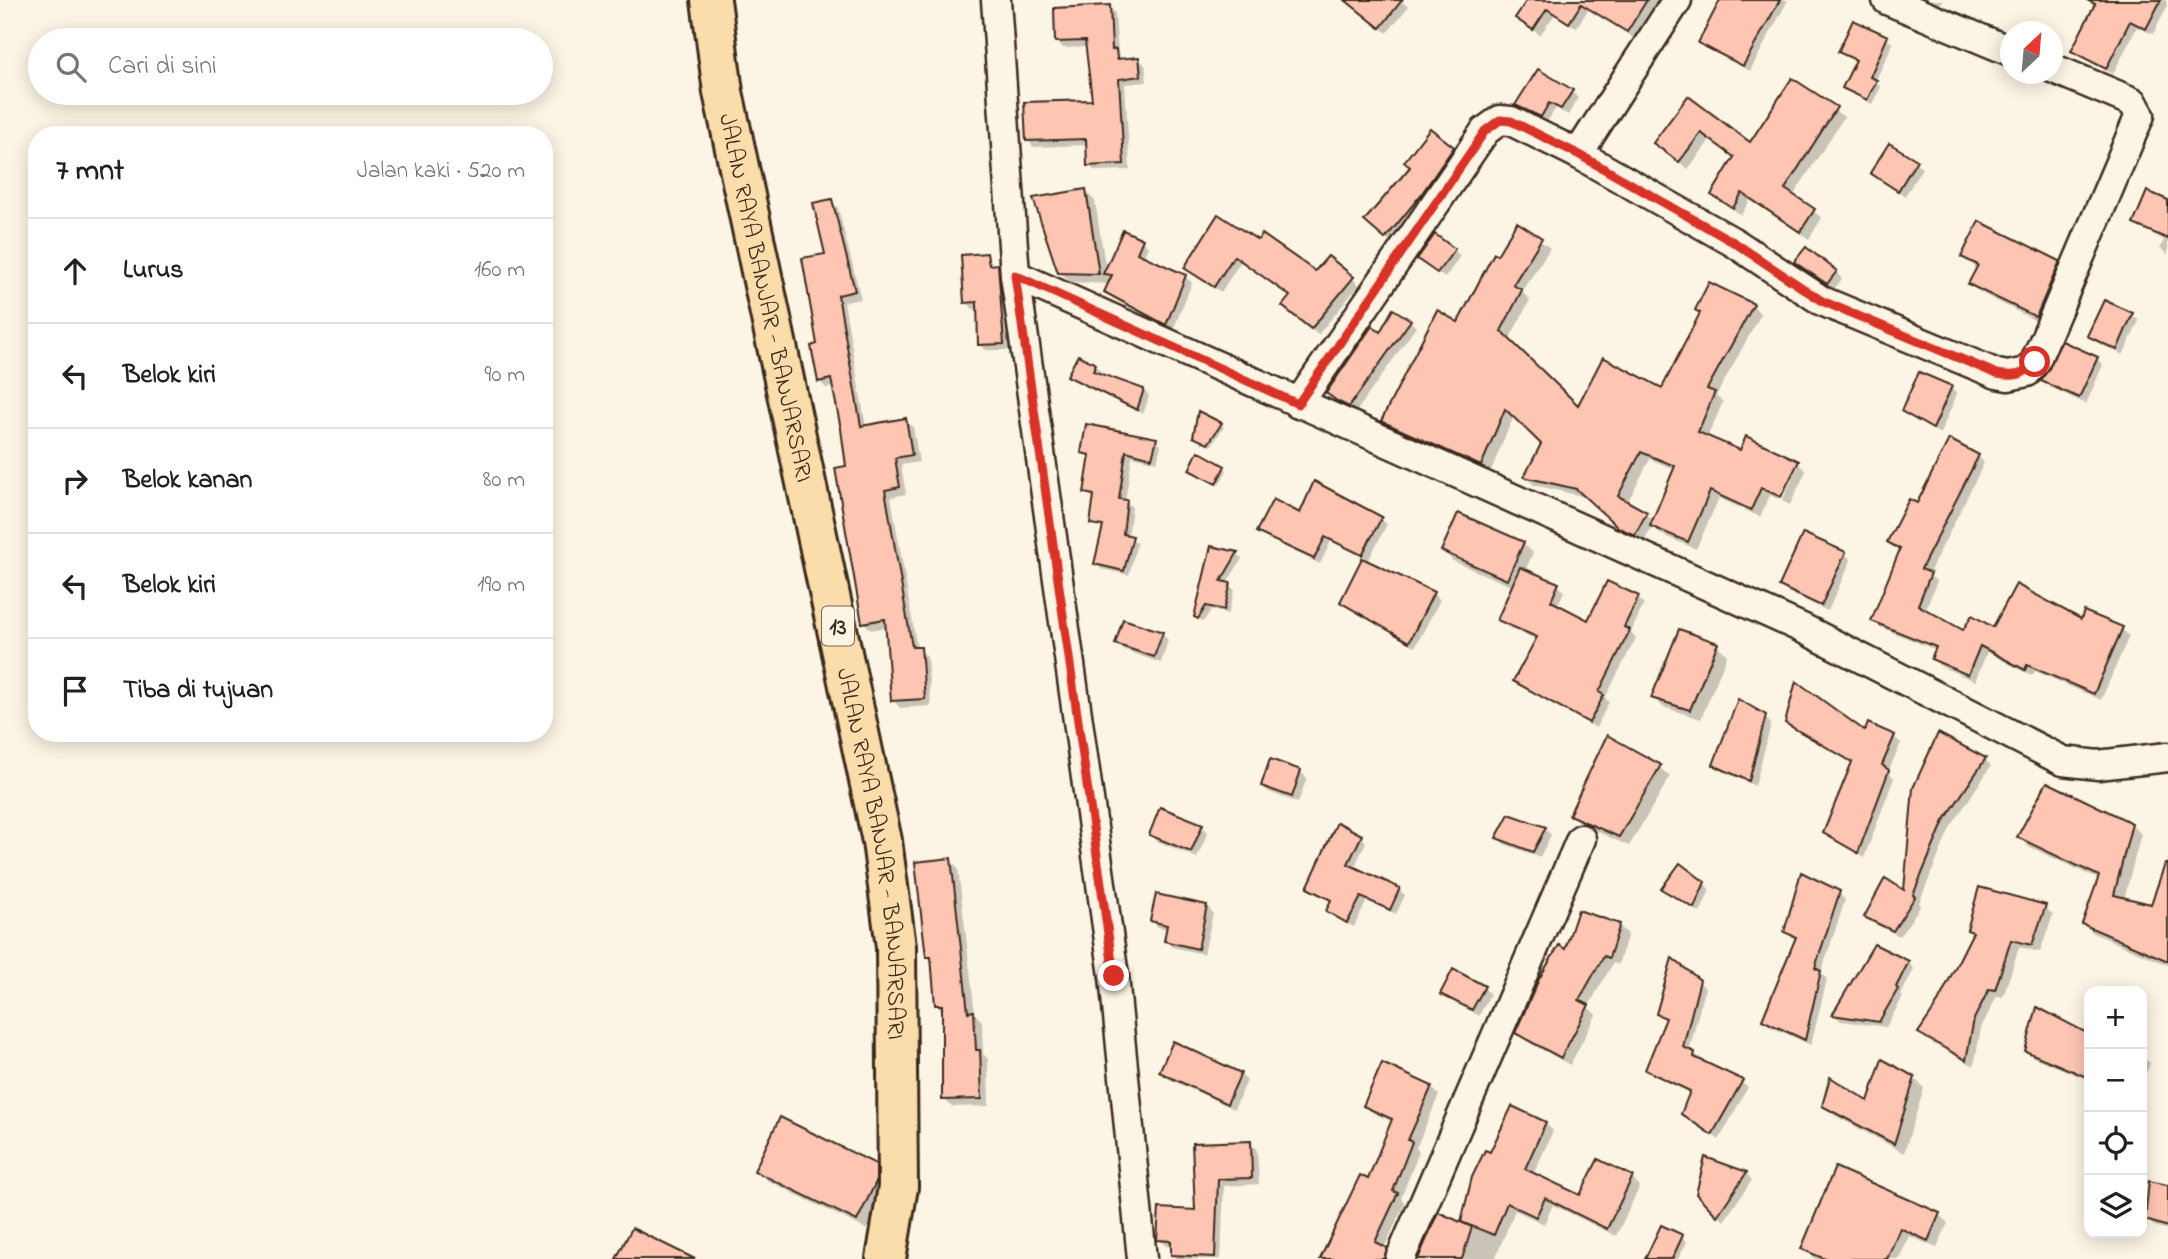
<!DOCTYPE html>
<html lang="id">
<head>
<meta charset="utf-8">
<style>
	body { margin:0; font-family:"Indie Flower",sans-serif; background:#f6f6f6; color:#202124 }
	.controls { position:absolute; right:21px; bottom:21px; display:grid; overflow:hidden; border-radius:14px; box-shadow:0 4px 18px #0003 }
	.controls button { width:63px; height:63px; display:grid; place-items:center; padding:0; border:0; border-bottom:2px solid #e0e0e0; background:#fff; color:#202124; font:35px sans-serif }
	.compass { position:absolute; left:2000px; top:21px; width:63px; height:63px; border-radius:50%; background:#fff; box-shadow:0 4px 18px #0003; rotate:26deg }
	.stop { position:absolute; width:21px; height:21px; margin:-16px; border:5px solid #d93025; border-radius:50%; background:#fff }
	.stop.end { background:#d93025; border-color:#fff; box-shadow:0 2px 7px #0008 }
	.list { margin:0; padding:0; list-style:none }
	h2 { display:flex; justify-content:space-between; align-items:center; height:91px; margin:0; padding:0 28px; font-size:30px }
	h2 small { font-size:23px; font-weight:400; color:#757577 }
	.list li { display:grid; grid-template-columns:46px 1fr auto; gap:21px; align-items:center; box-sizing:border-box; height:105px; padding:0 28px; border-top:2px solid #e0e0e0 }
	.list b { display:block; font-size:26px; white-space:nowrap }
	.list em { font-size:23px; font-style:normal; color:#757577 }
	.icon { flex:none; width:38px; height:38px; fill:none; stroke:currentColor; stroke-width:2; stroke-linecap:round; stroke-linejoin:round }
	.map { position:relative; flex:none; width:2168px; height:1259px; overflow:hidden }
	.search { position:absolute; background:#fff; box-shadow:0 4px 18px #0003; left:28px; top:28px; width:525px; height:77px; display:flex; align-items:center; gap:18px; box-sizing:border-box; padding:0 24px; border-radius:38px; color:#757577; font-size:26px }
	.panel { position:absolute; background:#fff; box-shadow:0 4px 18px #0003; left:28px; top:126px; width:525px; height:616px; border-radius:28px }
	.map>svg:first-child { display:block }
	.shadow { fill:#0003; fill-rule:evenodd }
	.building { fill:#fec5b3; stroke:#3b2a1e; stroke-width:2 }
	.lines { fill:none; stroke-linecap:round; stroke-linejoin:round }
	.minor-casing { stroke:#3b2a1e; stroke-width:33 }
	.highway-casing { stroke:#3b2a1e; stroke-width:44 }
	.minor { stroke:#fcf5e5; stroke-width:28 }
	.highway { stroke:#fbddab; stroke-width:38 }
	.route { stroke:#d93025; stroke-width:9 }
	.labels { text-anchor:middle; stroke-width:5; stroke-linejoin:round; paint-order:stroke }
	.shield { fill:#fcf5e5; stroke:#75675a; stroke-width:2 }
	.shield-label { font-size:23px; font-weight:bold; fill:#3b2a1e }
	.street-label { font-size:24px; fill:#3b2a1e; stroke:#fcf5e5 }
</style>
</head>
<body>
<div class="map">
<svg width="2168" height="1259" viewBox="0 0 2168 1259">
	<rect width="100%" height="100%" fill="#fcf5e5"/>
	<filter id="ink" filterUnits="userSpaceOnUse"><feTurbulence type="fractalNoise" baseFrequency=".0143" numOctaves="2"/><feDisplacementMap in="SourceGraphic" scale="14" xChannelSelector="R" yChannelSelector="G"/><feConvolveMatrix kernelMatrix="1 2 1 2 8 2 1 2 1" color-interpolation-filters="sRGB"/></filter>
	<g filter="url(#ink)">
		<!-- shadow -->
		<g class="shadow">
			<polygon points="1364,0 1400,0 1408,7 1387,33 1364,15"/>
			<polygon points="1529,0 1657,0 1634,38 1588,10 1576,28 1555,14 1540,35 1517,18"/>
			<polygon points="1723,0 1788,0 1750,71 1700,42"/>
			<polygon points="1930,0 1943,0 1940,6"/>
			<polygon points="2086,0 2166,0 2167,7 2153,34 2137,27 2113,74 2073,51 2096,6"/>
			<polygon points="1109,7 1115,13 1118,54 1122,60 1139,59 1145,65 1147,82 1125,84 1130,170 1095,171 1089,165 1088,145 1034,147 1027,140 1094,101 1087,47 1063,48 1057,41"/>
			<polygon points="1854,23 1893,43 1875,82 1881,87 1872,104 1844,88 1857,62 1841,51"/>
			<polygon points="1792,80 1844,117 1793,196 1822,218 1809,239 1750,200 1741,215 1714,195 1735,158 1710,140 1688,169 1655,142 1688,99 1751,145"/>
			<polygon points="1572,92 1578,98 1568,115 1556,108 1547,122 1518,105"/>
			<polygon points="1890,145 1922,168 1905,196 1872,173"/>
			<polygon points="1453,148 1459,155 1392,244 1373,228"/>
			<polygon points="1085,191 1095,201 1106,271 1142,241 1148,247 1143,258 1185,276 1192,283 1173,330 1113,298 1106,292 1110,284 1070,282 1060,272"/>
			<polygon points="831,201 838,208 861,299 844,302 866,427 905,420 913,427 919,462 901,465 906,494 891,497 917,648 927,656 931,706 900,708 893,700 887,627 871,630 864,622 848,468 835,387 826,388 819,381"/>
			<polygon points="2168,202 2168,255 2160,248 2164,240 2135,223"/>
			<path d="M 1518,225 L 1550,248 L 1522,292 L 1530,300 L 1509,340 L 1578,408 L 1663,390 L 1753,306 L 1761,314 L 1716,396 L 1723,402 L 1707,438 L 1740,453 L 1799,463 L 1796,463 L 1778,499 L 1770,495 L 1760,517 L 1719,498 L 1696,549 L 1660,534 L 1652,526 L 1644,542 L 1629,536 L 1586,497 L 1534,485 L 1526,477 L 1543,444 L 1514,415 L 1490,473 L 1392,429 L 1384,421 L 1459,324 ZM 1650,459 L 1676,470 L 1654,520 L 1627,503 Z"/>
			<polygon points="1258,242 1316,273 1352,278 1359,285 1318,335 1290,312 1291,297 1241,261 1221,292 1186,268"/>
			<polygon points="1454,250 1460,256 1445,278 1426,265"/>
			<polygon points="987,255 994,266 1003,273 1010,350 986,350 980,344 979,308 973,309 966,302"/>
			<polygon points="1963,257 2059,262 2069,273 2046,326 1981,293 1970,283 1978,269"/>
			<polygon points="1796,262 1836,272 1842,279 1834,289"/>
			<polygon points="2132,315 2139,321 2123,355 2096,342 2089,336"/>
			<polygon points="1410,321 1416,327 1356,412 1328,393 1381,334"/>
			<polygon points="2097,359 2103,365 2086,404 2050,387 2043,381"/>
			<polygon points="1095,365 1101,371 1099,375 1144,390 1149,396 1143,414 1070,375"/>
			<polygon points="1951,388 1957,394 1940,434 1903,411"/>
			<polygon points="1199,414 1224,427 1211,446 1195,436"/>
			<polygon points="1156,440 1161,445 1157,462 1132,456 1125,501 1132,507 1128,537 1137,543 1129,575 1101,569 1096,564 1104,529 1092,523 1096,499 1086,493 1091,459 1083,453"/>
			<polygon points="1199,454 1227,470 1219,485 1194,472"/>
			<polygon points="1978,456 1984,463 1928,575 1937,581 1925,611 1964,633 1994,629 2122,629 2129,636 2101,700 2035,671 2032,676 1987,652 1975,681 1940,666 1933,659 1936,650 1880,627 1873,620 1901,551 1889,542 1918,506"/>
			<polygon points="1799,464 1806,471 1790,505 1782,501"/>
			<polygon points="1315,483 1338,493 1387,524 1367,563 1433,593 1440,600 1415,647 1342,602 1364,558 1331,541 1320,564 1264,537 1258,532 1301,515"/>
			<polygon points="1523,543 1533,553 1525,571 1558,585 1564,591 1557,607 1589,622 1638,598 1644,604 1631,632 1636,638 1605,698 1609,702 1596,728 1515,681 1537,640 1505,626 1499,620 1513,587 1453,561 1443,551"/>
			<polygon points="1213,548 1238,554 1242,559 1226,584 1235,590 1228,614 1211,610 1203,622 1196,616"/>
			<polygon points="1845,554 1851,560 1828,611 1787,592 1781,586"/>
			<polygon points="1162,634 1168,640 1161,663 1124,650 1117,644"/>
			<polygon points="1717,645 1727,655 1701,719 1663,707 1653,697"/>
			<polygon points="1764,717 1771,724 1755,786 1722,771 1715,765"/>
			<polygon points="1787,722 1894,737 1901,743 1888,772 1894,778 1864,858 1825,832 1853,764"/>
			<polygon points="1985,759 1991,766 1950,828 1919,903 1921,905 1900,936 1872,923 1866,917 1906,893 1915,789"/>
			<polygon points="1659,767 1670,777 1629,846 1581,824 1571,814"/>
			<polygon points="1300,771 1307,778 1298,803 1269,792 1263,786"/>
			<polygon points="2131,824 2141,834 2124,899 2152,906 2168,859 2168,965 2093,933 2084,924 2100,880 2028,846 2019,837"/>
			<polygon points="1202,826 1208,832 1197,858 1157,841 1151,834"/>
			<polygon points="1545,829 1551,835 1540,857 1504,844 1498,838"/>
			<polygon points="1361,836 1366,842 1354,868 1399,890 1405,895 1396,914 1367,901 1354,927 1334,917 1328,911 1332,902 1310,887"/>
			<polygon points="950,860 958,868 975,1014 982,1021 983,1054 988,1059 989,1106 952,1107 944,1099 943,1012 936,1004 933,962 928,957"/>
			<polygon points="1704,883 1710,890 1700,913 1663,888"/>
			<polygon points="1839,893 1845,900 1821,973 1827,979 1811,1045 1771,1027 1764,1020 1796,940 1786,932"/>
			<polygon points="1207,906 1213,913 1204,954 1172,947 1166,941 1168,929 1158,927 1152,920"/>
			<polygon points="2045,907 2053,915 2040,952 2019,947 2003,997 1997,996 1981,1028 1974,1066 1928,1041 1920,1033 1937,1007 1974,934 1969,930"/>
			<polygon points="1619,926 1628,934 1618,965 1613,963 1588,1007 1596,1015 1570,1065 1526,1041 1517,1033 1566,951"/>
			<polygon points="1908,962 1914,969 1901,995 1903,997 1886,1027 1841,1021 1834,1015"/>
			<polygon points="1699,982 1705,988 1689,1051 1748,1087 1719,1140 1683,1113 1691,1093 1654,1076 1647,1069 1667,1021 1658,1013"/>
			<polygon points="1484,988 1490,994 1479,1016 1442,993"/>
			<polygon points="2072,1037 2089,1042 2089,1089 2086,1085 2087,1079 2033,1057 2026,1050"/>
			<polygon points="2142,1056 2150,1063 2142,1084"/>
			<polygon points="1161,1072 1240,1074 1247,1081 1234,1109 1167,1078"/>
			<polygon points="1914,1078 1924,1088 1904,1153 1834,1115 1824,1105 1869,1104"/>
			<polygon points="1431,1087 1439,1095 1416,1148 1419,1152 1401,1198 1405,1203 1384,1248 1394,1259 1329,1259 1369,1181 1393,1122 1373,1113 1365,1105"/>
			<polygon points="1545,1123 1553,1131 1533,1175 1580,1197 1599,1161 1632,1178 1640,1186 1616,1236 1553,1205 1544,1224 1515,1210 1495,1259 1420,1259 1463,1225 1473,1177 1491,1155"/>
			<polygon points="1250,1143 1257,1150 1259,1184 1224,1186 1221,1259 1177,1259 1172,1255 1173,1247 1166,1246 1159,1239 1197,1212 1194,1145"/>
			<polygon points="875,1165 885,1176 886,1193 868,1230 767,1180 757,1170"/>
			<polygon points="1746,1173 1752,1180 1724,1221 1698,1194"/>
			<polygon points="2168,1186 2168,1230 2154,1226 2147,1219"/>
			<polygon points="1939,1215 1948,1223 1937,1248 1909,1236 1899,1259 1815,1259 1803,1248"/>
			<polygon points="1682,1237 1687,1242 1678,1259 1647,1259"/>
		</g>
		<!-- building -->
		<g class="building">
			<polygon points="1345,0 1402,0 1380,28"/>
			<polygon points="1527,0 1647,0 1627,32 1581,4 1569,23 1547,9 1533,30 1515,18"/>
			<polygon points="1720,0 1780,0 1743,66 1698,43"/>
			<polygon points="2087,0 2161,0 2146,29 2130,21 2106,69 2071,51 2095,4"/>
			<polygon points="1110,5 1112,50 1116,49 1117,59 1139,57 1141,76 1119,79 1124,164 1087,166 1086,139 1026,141 1024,102 1092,100 1085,41 1055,42 1054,8"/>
			<polygon points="1853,20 1888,36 1870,77 1877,80 1867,100 1842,88 1856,60 1838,52"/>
			<polygon points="1538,69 1573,90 1561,109 1549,103 1541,117 1515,105"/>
			<polygon points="1792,78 1837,107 1785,189 1815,209 1800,232 1742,193 1733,208 1711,195 1734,157 1701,133 1679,162 1653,143 1688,96 1750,142"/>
			<polygon points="1430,128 1454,147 1420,196 1385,239 1364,221 1410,167 1404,162"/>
			<polygon points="1889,143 1917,160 1898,191 1870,173"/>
			<polygon points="1086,189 1099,274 1058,273 1033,198"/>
			<polygon points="2147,191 2168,200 2168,239 2133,224"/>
			<polygon points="832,199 855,291 838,295 861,426 906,418 912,455 895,458 900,487 885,490 912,647 921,647 925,699 891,701 885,619 862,623 835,468 846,466 841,429 831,379 818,382 811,346 817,344 802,258 825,254 813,203"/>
			<polygon points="1218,214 1258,240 1262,234 1315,271 1328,256 1354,277 1311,329 1282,306 1290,296 1234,256 1214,287 1184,268"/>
			<polygon points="1979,221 2060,261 2036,317 1968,284 1978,265 1961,257"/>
			<polygon points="1517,222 1542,238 1513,285 1522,290 1501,331 1578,405 1603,357 1662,388 1700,313 1695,310 1709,282 1754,304 1707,389 1715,392 1698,432 1740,450 1746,436 1799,461 1781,497 1761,488 1751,510 1710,491 1688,542 1650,526 1675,466 1641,452 1618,496 1647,512 1635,535 1619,528 1576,489 1524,477 1541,444 1505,409 1481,466 1381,421 1437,310 1458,322 1494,253 1497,255"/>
			<polygon points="1123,230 1143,239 1137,253 1186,275 1166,325 1104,292 1112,275 1103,274"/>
			<polygon points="1435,234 1455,249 1437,273 1417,259"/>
			<polygon points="1806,247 1837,271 1827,284 1794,262"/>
			<polygon points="987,253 989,265 998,264 1004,344 978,345 977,302 964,303 961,255"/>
			<polygon points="2104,300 2133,313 2117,350 2087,336"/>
			<polygon points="1393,309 1411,320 1349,407 1337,401 1326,393 1372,326 1380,332"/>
			<polygon points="2062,341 2098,357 2079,398 2041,381"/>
			<polygon points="1078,355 1096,364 1093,371 1144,389 1137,410 1067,376"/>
			<polygon points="1919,372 1952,386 1933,429 1901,411"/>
			<polygon points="1198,411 1222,423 1208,444 1193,437"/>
			<polygon points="1086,424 1157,438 1152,458 1126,451 1119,499 1127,500 1123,534 1133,536 1124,571 1094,564 1103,526 1090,524 1094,495 1084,493 1090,455 1081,453"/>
			<polygon points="1949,439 1979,455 1921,569 1931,573 1918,605 1963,630 1972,615 1993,627 2016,584 2081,619 2084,611 2123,627 2094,694 2027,665 2025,670 1980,646 1968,675 1931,659 1936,647 1871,621 1900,549 1887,542 1909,499 1917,503"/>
			<polygon points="1198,451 1225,466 1216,484 1189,470"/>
			<polygon points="1314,481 1382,517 1362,555 1325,537 1314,559 1256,532 1273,499 1300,513"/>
			<polygon points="1458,513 1524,542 1507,580 1441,551"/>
			<polygon points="1803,533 1846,552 1821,606 1779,586"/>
			<polygon points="1211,546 1238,552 1221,581 1231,583 1224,610 1206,606 1198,619 1194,617"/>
			<polygon points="1362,558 1434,592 1409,642 1340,602"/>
			<polygon points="1520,567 1559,583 1551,601 1588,620 1607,581 1639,596 1624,627 1630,630 1599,692 1604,695 1589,723 1513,681 1537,637 1497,620"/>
			<polygon points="1123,619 1163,632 1154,657 1115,644"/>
			<polygon points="1679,629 1718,643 1690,710 1651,698"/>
			<polygon points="1796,681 1865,731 1868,723 1895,735 1882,765 1889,770 1858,853 1823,833 1852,762 1785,723"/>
			<polygon points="1738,699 1766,715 1749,781 1713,765"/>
			<polygon points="1938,733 1986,758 1944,821 1913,895 1915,897 1893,931 1864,917 1885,878 1904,890 1913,788"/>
			<polygon points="1607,735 1661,765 1619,837 1569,815"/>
			<polygon points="1270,759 1301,770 1292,797 1261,786"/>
			<polygon points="2047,782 2132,823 2114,895 2151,904 2165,864 2168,864 2168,961 2082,924 2099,876 2017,837"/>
			<polygon points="1160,807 1203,824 1191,852 1149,835"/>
			<polygon points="1509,814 1546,827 1533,852 1496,838"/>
			<polygon points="1337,822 1362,835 1348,864 1400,888 1390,910 1361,897 1347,923 1326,911 1331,900 1307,888"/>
			<polygon points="951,858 968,1012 974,1011 976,1050 980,1050 982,1099 942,1100 942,1005 935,1005 931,957 926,957 915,862"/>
			<polygon points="1680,863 1705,882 1694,908 1661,889"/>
			<polygon points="1801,872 1840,891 1815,968 1821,971 1805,1040 1762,1020 1796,937 1784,932"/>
			<polygon points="1979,887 2046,905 2032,945 2011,940 1995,990 1989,989 1974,1019 1966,1060 1918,1033 1936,1006 1973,932 1967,930"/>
			<polygon points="1156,894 1207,905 1198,949 1164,941 1167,925 1150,921"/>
			<polygon points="1578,910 1620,924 1609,958 1604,956 1579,1000 1589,1005 1561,1058 1515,1033 1539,979 1559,945 1565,949"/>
			<polygon points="1874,944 1909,961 1896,987 1898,989 1879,1022 1832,1015"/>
			<polygon points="1672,958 1700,980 1683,1047 1695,1052 1694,1057 1743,1080 1712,1135 1681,1114 1690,1091 1645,1070 1666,1018 1656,1014"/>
			<polygon points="1453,969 1485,986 1472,1010 1440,994"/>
			<polygon points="2037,1007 2089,1034 2089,1078 2025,1051"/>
			<polygon points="1173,1041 1241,1073 1227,1104 1159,1072"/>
			<polygon points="1882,1059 1915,1077 1894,1144 1822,1106 1830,1077 1868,1101"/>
			<polygon points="1382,1063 1432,1086 1408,1140 1412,1142 1393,1191 1398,1193 1375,1242 1387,1248 1384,1259 1320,1259 1360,1175 1368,1179 1392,1119 1363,1106"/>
			<polygon points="1512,1106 1546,1122 1525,1169 1580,1195 1598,1159 1633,1176 1607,1229 1545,1198 1536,1217 1507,1203 1494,1235 1461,1222 1472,1177 1485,1150 1490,1152"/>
			<polygon points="780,1117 876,1164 876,1182 857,1221 754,1171"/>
			<polygon points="1251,1141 1252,1178 1218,1179 1215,1257 1171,1255 1171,1241 1157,1240 1159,1208 1195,1210 1192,1143"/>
			<polygon points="1705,1157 1747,1172 1717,1216 1696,1194"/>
			<polygon points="1835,1167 1940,1213 1928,1241 1900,1228 1887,1259 1825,1259 1801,1249"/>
			<polygon points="2149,1181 2168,1185 2168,1227 2145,1220"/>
			<polygon points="1438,1212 1472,1227 1462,1259 1418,1259"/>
			<polygon points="1661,1225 1683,1235 1672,1259 1645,1259"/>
			<polygon points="632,1228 695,1259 616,1259"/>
		</g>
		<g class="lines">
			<defs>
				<g id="minor">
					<polyline points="996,0 1015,275 1114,976 1142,1259"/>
					<polyline points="1887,0 2010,51"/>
					<polyline points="1578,154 1677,0"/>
					<polyline points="1015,275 1802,628 2063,761 2098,765 2168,757"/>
					<polyline points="1298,404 1485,131 1500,120 1511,121 1578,154 1735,243 1822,301 1997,374 2008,376 2027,372 2035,362 2140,115 2133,102 2052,68"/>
					<polyline points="1400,1259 1581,839"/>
				</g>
				<g id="highway">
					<path id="s1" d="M 711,0 L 723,92 L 882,841 L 896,947 L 898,1187 L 886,1259"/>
				</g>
			</defs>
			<!-- minor casing -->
			<use href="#minor" class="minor-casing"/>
			<!-- highway casing -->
			<use href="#highway" class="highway-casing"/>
			<!-- minor -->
			<use href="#minor" class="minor"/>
			<!-- highway -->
			<use href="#highway" class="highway"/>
		</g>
	</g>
	<g class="lines" filter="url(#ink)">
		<!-- route -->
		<path class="route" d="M 1114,976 L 1015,275 L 1298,404 L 1485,131 L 1500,120 L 1511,121 L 1578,154 L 1735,243 L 1822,301 L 1997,374 C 2014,377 2024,376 2035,362"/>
	</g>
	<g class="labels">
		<!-- shield labels -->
		<rect class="shield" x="822" y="606.5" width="32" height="39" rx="5"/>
		<g class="shield-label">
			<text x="838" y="634">13</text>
		</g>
		<!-- street labels -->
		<g class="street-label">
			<text dy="8" stroke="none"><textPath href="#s1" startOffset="303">JALAN RAYA BANJAR - BANJARSARI</textPath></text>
			<text dy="8" stroke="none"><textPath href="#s1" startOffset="870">JALAN RAYA BANJAR - BANJARSARI</textPath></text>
		</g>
	</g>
</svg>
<div class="controls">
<button>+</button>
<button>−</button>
<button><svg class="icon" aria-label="locate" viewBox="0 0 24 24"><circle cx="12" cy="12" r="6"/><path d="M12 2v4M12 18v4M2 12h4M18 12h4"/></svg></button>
<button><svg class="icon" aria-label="layers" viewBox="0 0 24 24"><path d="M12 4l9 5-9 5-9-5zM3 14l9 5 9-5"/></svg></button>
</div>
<svg class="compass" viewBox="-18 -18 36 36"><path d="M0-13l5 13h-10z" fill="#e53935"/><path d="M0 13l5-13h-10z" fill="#757577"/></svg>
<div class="stop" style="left:2035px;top:362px"></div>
<div class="stop end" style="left:1114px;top:976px"></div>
<div class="search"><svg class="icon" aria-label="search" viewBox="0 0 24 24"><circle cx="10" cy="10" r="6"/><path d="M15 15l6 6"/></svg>Cari di sini</div>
<section class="panel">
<h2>7 mnt<small>Jalan kaki · 520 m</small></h2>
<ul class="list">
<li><svg class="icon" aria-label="ahead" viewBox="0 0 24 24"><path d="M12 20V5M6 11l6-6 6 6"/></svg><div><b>Lurus</b></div><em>160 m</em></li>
<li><svg class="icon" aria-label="left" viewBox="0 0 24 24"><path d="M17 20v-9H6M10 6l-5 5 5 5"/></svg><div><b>Belok kiri</b></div><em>90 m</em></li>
<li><svg class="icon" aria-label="right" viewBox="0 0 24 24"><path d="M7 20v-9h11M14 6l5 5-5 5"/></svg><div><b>Belok kanan</b></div><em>80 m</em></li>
<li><svg class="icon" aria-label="left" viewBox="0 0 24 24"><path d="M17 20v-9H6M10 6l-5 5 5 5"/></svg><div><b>Belok kiri</b></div><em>190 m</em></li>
<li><svg class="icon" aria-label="arrive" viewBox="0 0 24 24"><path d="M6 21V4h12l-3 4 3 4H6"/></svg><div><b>Tiba di tujuan</b></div></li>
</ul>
</section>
</div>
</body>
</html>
